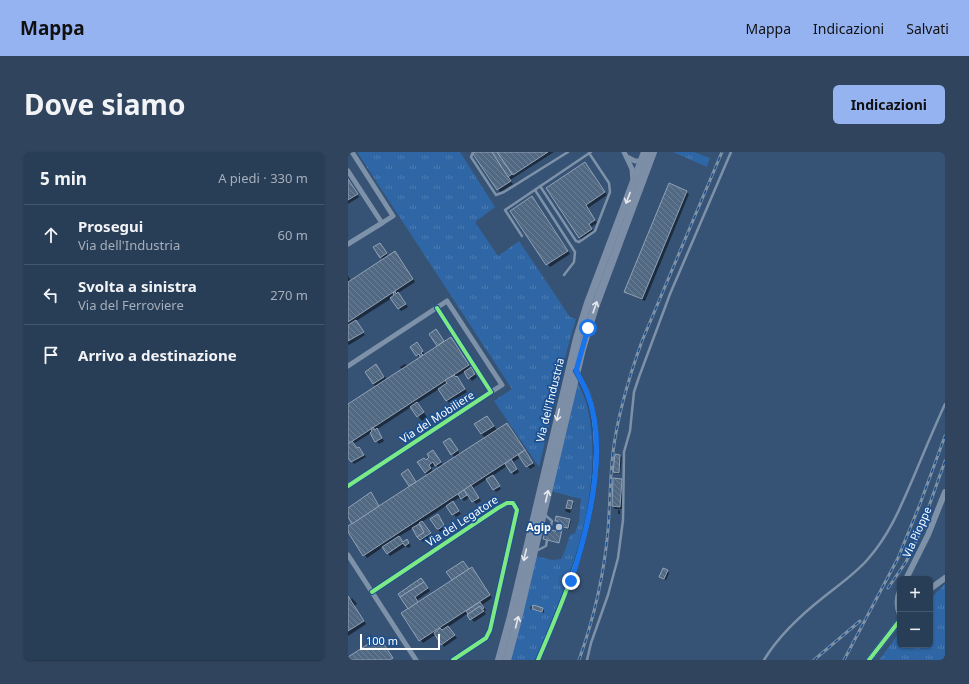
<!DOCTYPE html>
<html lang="it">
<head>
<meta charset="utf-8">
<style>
	body { margin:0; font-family:"Noto Sans",sans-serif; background:#30455d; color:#f1f3f6 }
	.controls { position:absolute; right:12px; bottom:12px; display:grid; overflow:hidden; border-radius:6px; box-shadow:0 1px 3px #0004 }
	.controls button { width:36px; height:36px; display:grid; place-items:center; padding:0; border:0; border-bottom:1px solid #44576d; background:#283e57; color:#f1f3f6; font:20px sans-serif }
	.scale { position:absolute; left:12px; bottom:10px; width:80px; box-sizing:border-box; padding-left:4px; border:2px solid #fff; border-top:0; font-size:11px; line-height:14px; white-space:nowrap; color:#fff; -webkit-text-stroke:3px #1b4f8f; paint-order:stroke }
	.stop { position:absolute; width:12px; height:12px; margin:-9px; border:3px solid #1a73e8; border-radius:50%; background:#fff }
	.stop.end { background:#1a73e8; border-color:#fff; box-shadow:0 1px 4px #0008 }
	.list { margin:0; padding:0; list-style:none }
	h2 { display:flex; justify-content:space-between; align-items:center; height:52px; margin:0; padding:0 16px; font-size:17px }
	h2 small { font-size:13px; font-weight:400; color:#a5aeba }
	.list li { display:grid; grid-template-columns:26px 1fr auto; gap:12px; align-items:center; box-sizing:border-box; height:60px; padding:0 16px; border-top:1px solid #44576d }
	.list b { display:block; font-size:15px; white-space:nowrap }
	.list p { margin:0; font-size:13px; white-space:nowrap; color:#a5aeba }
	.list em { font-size:13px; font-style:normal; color:#a5aeba }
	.icon { flex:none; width:22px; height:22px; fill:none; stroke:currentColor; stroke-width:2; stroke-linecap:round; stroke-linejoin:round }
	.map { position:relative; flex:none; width:597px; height:508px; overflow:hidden; border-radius:6px }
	header { display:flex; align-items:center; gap:24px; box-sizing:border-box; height:56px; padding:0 20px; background:#95b2f1; color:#111 }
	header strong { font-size:19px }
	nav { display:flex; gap:22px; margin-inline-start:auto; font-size:14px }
	.intro { display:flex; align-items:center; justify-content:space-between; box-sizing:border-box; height:96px; padding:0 24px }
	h1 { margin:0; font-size:28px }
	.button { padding:10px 18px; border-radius:6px; background:#95b2f1; color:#111; font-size:14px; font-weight:700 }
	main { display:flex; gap:24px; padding:0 24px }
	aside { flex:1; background:#283e57; border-radius:6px; box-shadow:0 1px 3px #0004 }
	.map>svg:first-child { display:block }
	.grass { fill:url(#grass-tufts) }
	.shadow { fill:#0007; fill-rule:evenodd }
	.building { fill:url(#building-back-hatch); stroke:#92a2b6 }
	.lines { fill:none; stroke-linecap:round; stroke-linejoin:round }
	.service { stroke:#7d92a8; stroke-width:2.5 }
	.minor { stroke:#7d92a8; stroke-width:5 }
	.tertiary { stroke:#7d92a8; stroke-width:6 }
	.primary { stroke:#7d8ea7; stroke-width:8 }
	.rail-casing { stroke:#7e92a7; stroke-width:3 }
	.rail { stroke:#1b4f8f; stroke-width:1.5; stroke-dasharray:4.5; stroke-linecap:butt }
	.cycleway-casing { stroke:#1b4f8f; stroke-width:6 }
	.cycleway { stroke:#7ce984; stroke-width:4 }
	.oneway { stroke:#e5e8ed }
	.route { stroke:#1a73e8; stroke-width:5 }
	.poi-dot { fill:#b9c2ce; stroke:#1b4f8f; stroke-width:1.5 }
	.labels { text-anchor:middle; stroke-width:3.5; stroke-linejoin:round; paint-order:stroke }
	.street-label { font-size:11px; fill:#fff; stroke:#1b4f8f }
	.poi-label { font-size:11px; font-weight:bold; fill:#fff; stroke:#1b4f8f; text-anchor:end }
</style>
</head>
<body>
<header>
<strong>Mappa</strong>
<nav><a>Mappa</a><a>Indicazioni</a><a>Salvati</a></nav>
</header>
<div class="intro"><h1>Dove siamo</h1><a class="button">Indicazioni</a></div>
<main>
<aside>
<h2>5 min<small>A piedi · 330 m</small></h2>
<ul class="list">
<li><svg class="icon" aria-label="ahead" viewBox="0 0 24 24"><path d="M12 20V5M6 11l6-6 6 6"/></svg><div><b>Prosegui</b><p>Via dell'Industria</p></div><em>60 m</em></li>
<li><svg class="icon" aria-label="left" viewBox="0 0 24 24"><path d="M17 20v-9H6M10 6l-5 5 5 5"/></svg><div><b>Svolta a sinistra</b><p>Via del Ferroviere</p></div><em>270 m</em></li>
<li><svg class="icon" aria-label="arrive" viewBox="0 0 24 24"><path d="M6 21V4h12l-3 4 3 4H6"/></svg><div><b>Arrivo a destinazione</b></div></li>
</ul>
</aside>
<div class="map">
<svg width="597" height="508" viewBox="0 0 597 508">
	<defs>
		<pattern id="grass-tufts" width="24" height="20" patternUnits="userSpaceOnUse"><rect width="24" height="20" fill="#2f66a5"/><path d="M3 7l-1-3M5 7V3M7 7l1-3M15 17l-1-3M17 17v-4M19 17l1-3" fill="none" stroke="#4e7db2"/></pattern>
		<pattern id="building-back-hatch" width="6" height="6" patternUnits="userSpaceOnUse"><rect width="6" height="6" fill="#526984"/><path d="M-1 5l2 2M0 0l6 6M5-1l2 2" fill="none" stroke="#6c8096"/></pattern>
	</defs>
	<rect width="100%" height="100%" fill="#365274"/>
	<!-- grass -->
	<g class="grass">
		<polygon points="9,0 112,0 147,55 127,70 150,104 171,89 222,165 228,167 219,198 191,315 146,249 164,237"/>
		<polygon points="325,0 346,0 362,6 359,15"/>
		<path d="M 229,230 C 234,239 238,248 240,258 C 252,313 238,380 219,432 C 210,458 198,483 188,508 L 162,508 L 188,404 L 204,408 L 213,407 L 216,401 L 222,383 L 227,381 L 231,369 L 233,347 L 203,339 Z"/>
		<polygon points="597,432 597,508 531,508 552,480 552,493 582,493 582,447"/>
	</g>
	<!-- shadow -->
	<g class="shadow">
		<polygon points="129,0 206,0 162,28 165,32 152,40 126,2"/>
		<polygon points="240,14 259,43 240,56 249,71 243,75 246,80 234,88 231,85"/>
		<polygon points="0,28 11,45 0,52"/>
		<polygon points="338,40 341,42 297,149 280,142 277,139"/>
		<polygon points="187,48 222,102 202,115 164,59"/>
		<polygon points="34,95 41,105 49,103 67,130 50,141 60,155 53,159 44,146 8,169 17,183 1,193 0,192 0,124 3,129 35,108 32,105"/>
		<polygon points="90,181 97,190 105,189 129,225 124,229 117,220 108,225 119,240 101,251 91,237 69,251 79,265 74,269 63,255 28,278 36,289 31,292 23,281 5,292 9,297 11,296 13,299 18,305 6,312 0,304 0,253 28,235 25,232 28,213 39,228 54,218 52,215 57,212 60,214 72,206 69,203 69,191 77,203 90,194 82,182"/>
		<path d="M 139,265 L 149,278 L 161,274 L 187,314 L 182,317 L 173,305 L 165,310 L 171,320 L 166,323 L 159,314 L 144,324 L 153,337 L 148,340 L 139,327 L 125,336 L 133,349 L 128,352 L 122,345 L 116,349 L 112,345 L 104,350 L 113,362 L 108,365 L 99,353 L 74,370 L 85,384 L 75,390 L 65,376 L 50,385 L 55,391 L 58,389 L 61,391 L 63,394 L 60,396 L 58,394 L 42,404 L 35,395 L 19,406 L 0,378 L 0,375 L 5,372 L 0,363 L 0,357 L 25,344 L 32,355 L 63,334 L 55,322 L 68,331 L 80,323 L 77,320 L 78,309 L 82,306 L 85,299 L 95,313 L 107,306 L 96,291 L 102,287 L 112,302 L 137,286 L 133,281 ZM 88,313 L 91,316 L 85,320 L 83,316 Z"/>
		<polygon points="268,303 272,304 274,305 272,322 268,322 266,320"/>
		<polygon points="273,327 276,330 274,357 270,357 272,359 272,362 270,362 270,357 267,357 265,354"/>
		<polygon points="221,349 226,351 222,361 217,359 218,357 219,357"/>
		<polygon points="92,366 98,377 92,380 90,377"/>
		<polygon points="208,368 221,368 223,369 221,377 215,374 211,391 197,388 208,380 211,370"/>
		<polygon points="121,418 126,419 144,446 134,453 138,458 136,460 138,462 126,470 119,462 100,475 109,486 96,495 87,483 75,491 55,462 62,457 52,442 76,430 82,439 69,448 71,451"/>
		<polygon points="319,419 321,421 318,428 314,426"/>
		<polygon points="0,445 2,448 4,446 9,452 6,454 18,472 0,484"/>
		<polygon points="182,454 186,456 195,457 196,458 196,461 182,457"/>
	</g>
	<!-- building -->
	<g class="building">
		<polygon points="127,0 144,0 163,29 149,38 125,2"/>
		<polygon points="144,0 149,0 164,22 160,25"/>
		<polygon points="149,0 200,0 165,23"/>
		<polygon points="237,10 257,40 238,53 247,68 241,72 244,77 231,86 198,36"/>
		<polygon points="0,27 10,42 0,48"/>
		<polygon points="321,31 339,39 294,147 276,140"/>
		<polygon points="184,44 220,99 198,113 162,59"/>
		<polygon points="32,91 39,101 32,106 25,95"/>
		<polygon points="47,99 65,127 0,170 0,130"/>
		<polygon points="47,139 48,142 50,140 58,152 50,157 42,146 46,143 45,141"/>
		<polygon points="8,168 16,180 0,189 0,173"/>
		<polygon points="88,177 96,189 89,194 81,182"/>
		<polygon points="103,185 121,213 0,292 0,252"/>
		<polygon points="69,190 75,199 73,201 75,203 72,205 71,202 68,204 62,195"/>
		<polygon points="28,212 36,225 25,232 17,220"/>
		<polygon points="123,215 127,222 120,227 116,220"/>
		<polygon points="106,223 108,225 109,224 117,237 98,249 90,237 99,231 97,228"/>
		<polygon points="69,250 76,260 69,265 62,255"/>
		<polygon points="139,264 146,274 133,282 126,272"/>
		<polygon points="159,271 177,298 15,404 0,380 0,374"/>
		<polygon points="25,275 27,278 29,276 34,286 27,290 22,281 24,279 23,277"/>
		<polygon points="102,286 110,298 103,303 95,290"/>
		<polygon points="4,289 9,296 11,295 16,303 3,310 0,306 0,292"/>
		<polygon points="85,298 93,310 87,314 85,310 81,313 83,316 77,321 69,310 76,306 78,308 81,305 79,302"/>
		<polygon points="177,298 185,311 178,315 170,303"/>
		<polygon points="267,302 272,303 271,321 265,320"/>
		<polygon points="163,307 169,317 163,321 157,312"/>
		<polygon points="60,317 68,330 61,334 53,322"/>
		<polygon points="145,323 152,334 145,338 138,327"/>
		<polygon points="265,326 274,327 272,355 264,354"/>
		<polygon points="123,333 131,346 124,350 116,338"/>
		<polygon points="116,338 119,343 113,347 110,342"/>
		<polygon points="23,340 31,354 4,372 0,365 0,356"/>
		<polygon points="220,348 225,349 223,357 218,356"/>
		<polygon points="105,349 111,359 104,363 98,354"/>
		<polygon points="90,362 96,373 91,377 89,377 82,367"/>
		<polygon points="208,364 222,367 220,376 215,375 215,373 210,371 210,369 207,369"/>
		<polygon points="74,369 83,381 72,388 69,385 76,380 71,371"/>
		<polygon points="210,371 215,373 211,391 195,387 198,377 208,379"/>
		<polygon points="71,372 76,380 69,385 64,376"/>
		<polygon points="51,384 55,390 59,387 61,391 57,394 55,391 39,402 34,395"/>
		<polygon points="115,409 121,417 104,428 98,420"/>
		<polygon points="124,415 142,443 71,489 53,461"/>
		<polygon points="315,416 320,418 316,427 311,425"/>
		<polygon points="73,426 76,430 52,445 50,442"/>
		<polygon points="76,430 80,436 67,445 70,450 60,457 52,445"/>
		<polygon points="0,444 16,469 0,479"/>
		<polygon points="132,450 136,456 134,457 132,454 120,462 118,459"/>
		<polygon points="185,453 195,456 194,460 184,457"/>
		<polygon points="132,454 136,459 122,468 119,463"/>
		<polygon points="100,474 107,483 93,493 86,481 92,476 94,478"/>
		<polygon points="31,485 45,506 41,508 0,508 0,505"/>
	</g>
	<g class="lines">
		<!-- service -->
		<g class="service">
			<polyline points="125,0 123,5 148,43 156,40 220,0"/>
			<polyline points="192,34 228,89 231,90 247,79 262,40 261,31 241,1"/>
			<polyline points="187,38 227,100 226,110 216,123"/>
			<polyline points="174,84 157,58 243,0"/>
			<polyline points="196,362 204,369 202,378"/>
			<polyline points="188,399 198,394 199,388"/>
			<polyline points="239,508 243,491 260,443 270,406 275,368 276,300 282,279 286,240 291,225 322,142 383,0"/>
			<path d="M 416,508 C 431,483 454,462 477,444 C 492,432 508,421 520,407 C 542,382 553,354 566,324 C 576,300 586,276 597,252"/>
		</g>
		<!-- minor -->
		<g class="minor">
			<polyline points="4,0 45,64 34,71"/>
			<polyline points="276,0 284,17 285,29"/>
			<polyline points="279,5 287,9 296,9"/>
			<polyline points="0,19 34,71 0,92"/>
			<polyline points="0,214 99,149 154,233 143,240"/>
			<polyline points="0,334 143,240 89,156"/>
			<polyline points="0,403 68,508"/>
			<polyline points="24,440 150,356 159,351 165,351 169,358 142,478 138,486 105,508"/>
			<path d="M 190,508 C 219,441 247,376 248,302 C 248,282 247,260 240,242 C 237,234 232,227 229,220"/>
		</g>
		<!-- tertiary -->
		<g class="tertiary">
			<polyline points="558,427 580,383 597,340"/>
			<polyline points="582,437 597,426"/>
			<path d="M 552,439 C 548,448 549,455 552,463"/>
			<polyline points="521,508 552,468"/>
		</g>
		<!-- primary -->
		<g class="primary">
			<polyline points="151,508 163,464 229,186 240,151 297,0"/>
			<polyline points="159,508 169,471 234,197 247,155 305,0"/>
		</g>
		<defs>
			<g id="rail">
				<polyline points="540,436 558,410 569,388 597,309"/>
				<path d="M 231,508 C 246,466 256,423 260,378 C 262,352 262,326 265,300 C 270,261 281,225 294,189 L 374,0"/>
				<polyline points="466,508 512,469"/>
				<polyline points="496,508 550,406 572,352 597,284"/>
			</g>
		</defs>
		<!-- rail casing -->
		<use href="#rail" class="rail-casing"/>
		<!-- rail -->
		<use href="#rail" class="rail"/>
		<defs>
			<g id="cycleway">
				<polyline points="0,334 143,240 89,156"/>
				<polyline points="24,440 150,356 159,351 165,351 169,358 142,478 138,486 105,508"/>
				<path d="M 190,508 C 219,440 247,376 248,301 C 248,281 247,259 239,241 C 236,233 232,226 228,219"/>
				<polyline points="521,508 552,468"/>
			</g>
		</defs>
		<!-- cycleway casing -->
		<use href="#cycleway" class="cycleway-casing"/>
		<!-- cycleway -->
		<use href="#cycleway" class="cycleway"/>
	</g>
	<!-- one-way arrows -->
	<defs><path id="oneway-shaft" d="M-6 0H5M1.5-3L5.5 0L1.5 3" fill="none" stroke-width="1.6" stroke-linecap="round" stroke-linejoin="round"/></defs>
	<g class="oneway">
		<use href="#oneway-shaft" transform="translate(280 46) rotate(111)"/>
		<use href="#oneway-shaft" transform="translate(247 155) rotate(-71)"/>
		<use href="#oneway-shaft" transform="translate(210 263) rotate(103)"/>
		<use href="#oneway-shaft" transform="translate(199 344) rotate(-77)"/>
		<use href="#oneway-shaft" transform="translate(177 403) rotate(103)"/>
		<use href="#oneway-shaft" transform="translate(169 470) rotate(-76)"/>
	</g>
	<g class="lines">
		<!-- route -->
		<path class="route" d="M 223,429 C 240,377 261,294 239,241 C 236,233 232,226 228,219 L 240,176"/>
	</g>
	<!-- markers -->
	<circle class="poi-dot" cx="211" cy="375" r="4"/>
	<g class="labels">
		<!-- street labels -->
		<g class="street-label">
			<text transform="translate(202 248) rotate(-76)" y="4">Via dell'Industria</text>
			<text transform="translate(89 265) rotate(-33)" y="4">Via del Mobiliere</text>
			<text transform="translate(114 369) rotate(-33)" y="4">Via del Legatore</text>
			<text transform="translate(569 380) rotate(-66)" y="4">Via Pioppe</text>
		</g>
		<!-- poi labels -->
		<g class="poi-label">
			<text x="203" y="379">Agip</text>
		</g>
	</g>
</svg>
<div class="controls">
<button>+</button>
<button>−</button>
</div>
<div class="scale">100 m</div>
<div class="stop" style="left:240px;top:176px"></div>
<div class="stop end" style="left:223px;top:429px"></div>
</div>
</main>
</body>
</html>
